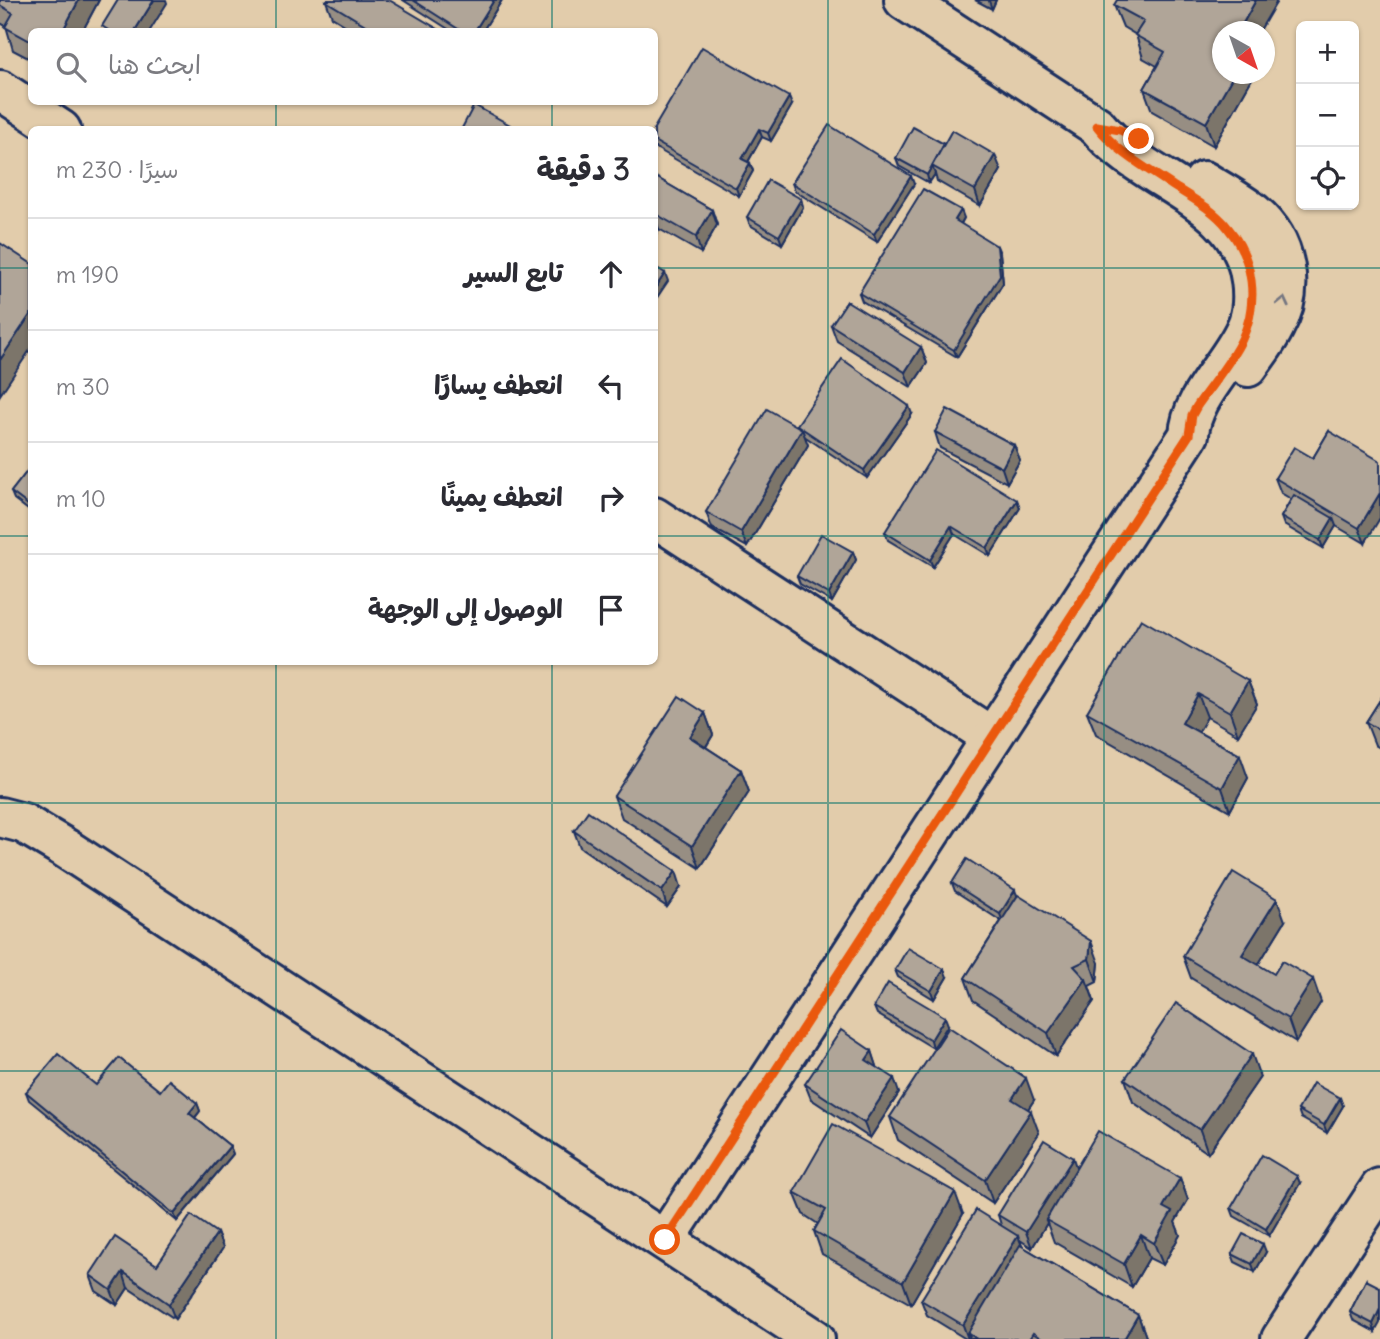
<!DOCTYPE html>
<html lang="ar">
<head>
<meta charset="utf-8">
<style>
	body { margin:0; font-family:Delius,"Playpen Sans Arabic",sans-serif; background:#f7f7f7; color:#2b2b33; direction:rtl }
	.controls { position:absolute; right:21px; top:21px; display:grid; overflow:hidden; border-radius:10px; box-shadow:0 2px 5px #0004 }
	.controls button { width:63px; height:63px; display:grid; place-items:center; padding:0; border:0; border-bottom:2px solid #e1e1e2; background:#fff; color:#2b2b33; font:35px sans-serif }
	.compass { position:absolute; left:1212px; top:21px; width:63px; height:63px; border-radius:50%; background:#fff; box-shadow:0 2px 5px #0004; rotate:140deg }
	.stop { position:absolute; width:21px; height:21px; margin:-16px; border:5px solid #ea580c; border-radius:50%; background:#fff }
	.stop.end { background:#ea580c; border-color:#fff; box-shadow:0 2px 7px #0008 }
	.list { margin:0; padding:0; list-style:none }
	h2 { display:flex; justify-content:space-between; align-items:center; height:91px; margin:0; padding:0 28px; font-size:30px }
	h2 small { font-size:23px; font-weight:400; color:#7c7c81 }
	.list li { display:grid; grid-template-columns:46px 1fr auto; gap:21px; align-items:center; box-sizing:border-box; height:112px; padding:0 28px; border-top:2px solid #e1e1e2 }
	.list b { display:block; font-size:26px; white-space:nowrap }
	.list em { font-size:23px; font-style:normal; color:#7c7c81 }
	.icon { flex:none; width:38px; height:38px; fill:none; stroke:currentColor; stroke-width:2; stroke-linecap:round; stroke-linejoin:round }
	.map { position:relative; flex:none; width:1380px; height:1339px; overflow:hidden; direction:ltr }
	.search { position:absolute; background:#fff; box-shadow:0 2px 5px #0004; left:28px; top:28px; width:630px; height:77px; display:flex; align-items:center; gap:18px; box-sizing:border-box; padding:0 24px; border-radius:10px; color:#7c7c81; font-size:26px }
	.panel { position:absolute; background:#fff; box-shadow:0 2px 5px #0004; left:28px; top:126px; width:630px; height:539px; border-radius:10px; direction:rtl }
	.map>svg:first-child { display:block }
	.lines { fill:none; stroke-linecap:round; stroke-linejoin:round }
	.minor-casing { stroke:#1b2f5e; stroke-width:44 }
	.minor { stroke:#e2ccab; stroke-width:38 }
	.wall { fill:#978e83; stroke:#1b2f5e; stroke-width:2 }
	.shaded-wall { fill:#7b746a; stroke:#1b2f5e; stroke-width:2 }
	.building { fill:#b0a598; stroke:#1b2f5e; stroke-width:2 }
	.oneway { stroke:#757681 }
	.route { stroke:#ea580c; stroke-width:9 }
	.grid { fill:none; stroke:#0f766e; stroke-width:2; stroke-opacity:0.55 }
</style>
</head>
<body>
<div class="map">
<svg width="1380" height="1339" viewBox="0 0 1380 1339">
	<rect width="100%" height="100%" fill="#e2ccab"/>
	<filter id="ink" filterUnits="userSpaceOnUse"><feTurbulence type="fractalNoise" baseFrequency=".0143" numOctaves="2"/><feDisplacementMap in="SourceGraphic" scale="14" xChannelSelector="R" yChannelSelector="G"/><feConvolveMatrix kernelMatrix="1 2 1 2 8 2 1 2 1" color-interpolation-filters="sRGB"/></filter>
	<g filter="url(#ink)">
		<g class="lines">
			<defs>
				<g id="minor">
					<polyline points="0,90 61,130"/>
					<path d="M 1204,181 C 1220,191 1239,201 1254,213 C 1287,241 1296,289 1275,326 C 1268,341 1257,354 1248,367"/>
					<polyline points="654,517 992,737"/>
					<polyline points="0,817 23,823 65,848 815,1339"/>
					<path d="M 665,1240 L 1189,435 C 1191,395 1234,361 1248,323 C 1253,309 1253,294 1251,280 C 1241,198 1142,183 1097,126 L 904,0"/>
					<polyline points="1281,1339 1380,1188"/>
				</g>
			</defs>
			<!-- minor casing -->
			<use href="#minor" class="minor-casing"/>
			<!-- minor -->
			<use href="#minor" class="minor"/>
		</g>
		<!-- wall -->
		<g class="wall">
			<polygon points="0,0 99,0 82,32 32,32 32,60 13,50 6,26 0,23"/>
			<polygon points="403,0 502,0 482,32 453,32"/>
			<polygon points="975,0 996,0 992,9"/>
			<polygon points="326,1 443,32 356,32 332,17"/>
			<polygon points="1276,3 1222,74 1252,74 1253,77 1214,146 1152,111 1144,89 1157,66 1143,58 1136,35 1123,27 1114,5"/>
			<polygon points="792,105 771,141 762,137 748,162 750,163 753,171 739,196 654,147 654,130"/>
			<polygon points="944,144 1001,170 980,206 937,181 935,174 929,183 899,166 896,158"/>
			<polygon points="654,176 712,210 717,225 701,253 659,229 654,237"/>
			<polygon points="792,183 914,184 877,242 795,191"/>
			<polygon points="801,199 803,207 782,244 750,225 747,217"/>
			<polygon points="964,218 961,224 1000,253 1003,283 957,357 862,301 859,293"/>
			<polygon points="831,325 921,347 927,363 911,387 837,341"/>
			<polygon points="912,414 867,478 804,436 808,445 747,547 712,528 706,512 798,427 797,425"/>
			<polygon points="1329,431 1365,543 1336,526 1323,548 1284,525 1281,517 1291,499 1281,493 1275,478 1313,458"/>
			<polygon points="935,432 1014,445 1020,460 1007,483 940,448"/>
			<polygon points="32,465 32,513 14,499 11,492"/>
			<polygon points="1017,500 1020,508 990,556 954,534 933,567 888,540 885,532"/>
			<polygon points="853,552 856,560 832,602 800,584 797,576"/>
			<polygon points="1248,681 1257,704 1238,735 1207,717 1198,732 1248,778 1230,811 1096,734 1087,712"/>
			<polygon points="1380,700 1380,748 1375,745 1366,722"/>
			<polygon points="705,713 713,735 706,747 741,770 749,792 700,868 622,818 614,796"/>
			<polygon points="574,831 681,887 667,907 580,847"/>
			<polygon points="952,883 1017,896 1099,963 1097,982 1089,986 1094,1001 1056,1056 973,1000 965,978 1001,921 955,891"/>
			<polygon points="1285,921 1258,965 1321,1002 1296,1042 1191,978 1183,956"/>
			<polygon points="895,970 947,977 934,999 898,977"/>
			<polygon points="874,1007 948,1025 933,1048 877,1014"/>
			<polygon points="872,1051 877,1067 899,1093 870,1138 811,1099 805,1084"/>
			<polygon points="1260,1077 1208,1153 1133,1102 1125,1079"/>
			<polygon points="96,1085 160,1091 197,1103 200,1111 195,1118 230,1146 233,1154 177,1221 29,1100 26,1092"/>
			<polygon points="1340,1098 1343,1106 1327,1133 1301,1118 1298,1110"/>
			<polygon points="1034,1100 1028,1109 1039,1133 993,1203 898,1140 890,1117"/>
			<polygon points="1076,1168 1180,1178 1188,1200 1175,1222 1180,1235 1163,1265 1149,1258 1132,1287 1054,1242 1047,1223 1032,1248 1020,1240 1022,1246 1138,1315 1146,1337 1145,1339 966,1339 927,1315 921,1300 1001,1225 998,1215"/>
			<polygon points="1300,1183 1269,1236 1234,1216 1231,1208"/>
			<polygon points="794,1192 963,1214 911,1304 822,1254 814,1231 818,1224 803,1214"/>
			<polygon points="217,1233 223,1248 175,1319 128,1288 117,1305 96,1291 90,1275 157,1265"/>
			<polygon points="1266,1252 1255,1272 1235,1262 1232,1254"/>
			<polygon points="1366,1280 1375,1332 1353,1320 1350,1312"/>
		</g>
		<!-- shaded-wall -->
		<g class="shaded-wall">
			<polygon points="79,0 99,0 82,32 62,32"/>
			<polygon points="154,0 166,0 167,3 149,32 134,32"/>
			<polygon points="494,0 502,0 482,32 474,32"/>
			<polygon points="989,0 996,0 992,9 989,1"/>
			<polygon points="1256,0 1275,0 1276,3 1259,32 1238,32"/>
			<polygon points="1234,74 1252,74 1253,77 1214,146 1206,123"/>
			<polygon points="789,97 792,105 771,141 768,133"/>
			<polygon points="759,129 762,137 745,167 742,159"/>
			<polygon points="995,155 1001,170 980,206 975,190"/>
			<polygon points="750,163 753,171 739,196 736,188"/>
			<polygon points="932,166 935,174 929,183 927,175"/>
			<polygon points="911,176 914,184 877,242 874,234"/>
			<polygon points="801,199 803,207 782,244 779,236"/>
			<polygon points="712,210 717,225 701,253 696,237"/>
			<polygon points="961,210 964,218 958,228 955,220"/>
			<polygon points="654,215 659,229 654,237"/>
			<polygon points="997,246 1000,253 1003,283 957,357 954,350"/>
			<polygon points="665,273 668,281 654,302 654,290"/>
			<polygon points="32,312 32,347 0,395 0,360"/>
			<polygon points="921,347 927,363 911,387 905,372"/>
			<polygon points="909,406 912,414 867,478 864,470"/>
			<polygon points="802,429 808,445 747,547 741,532"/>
			<polygon points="1014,445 1020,460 1007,483 1002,468"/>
			<polygon points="1380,493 1380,518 1365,543 1359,528"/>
			<polygon points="1017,500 1020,508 990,556 987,548"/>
			<polygon points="1333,518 1336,526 1323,548 1320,540"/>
			<polygon points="951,526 954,534 933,567 930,560"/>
			<polygon points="853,552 856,560 832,602 829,594"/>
			<polygon points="1248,681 1257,704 1238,735 1230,712"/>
			<polygon points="1198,694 1207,717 1191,745 1182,723"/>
			<polygon points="705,713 713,735 698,759 690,737"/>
			<polygon points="1240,755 1248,778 1230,811 1222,788"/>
			<polygon points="741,770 749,792 700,868 692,846"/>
			<polygon points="676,871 681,887 667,907 662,891"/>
			<polygon points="1015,890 1018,898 1003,922 1000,914"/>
			<polygon points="1277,899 1285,921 1250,978 1242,955"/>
			<polygon points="1091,941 1099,963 1097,982 1089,959"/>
			<polygon points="944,969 947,977 934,999 931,991"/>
			<polygon points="1086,979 1094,1001 1056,1056 1048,1033"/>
			<polygon points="1313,979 1321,1002 1296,1042 1288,1019"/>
			<polygon points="945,1017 948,1025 933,1048 931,1040"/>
			<polygon points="872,1051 877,1066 872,1075 866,1060"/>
			<polygon points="1252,1054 1260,1077 1208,1153 1200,1130"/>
			<polygon points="894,1078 899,1093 870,1138 864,1123"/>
			<polygon points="1026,1078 1034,1100 1020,1121 1012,1099"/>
			<polygon points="1340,1098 1343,1106 1327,1133 1324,1125"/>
			<polygon points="197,1103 200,1111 192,1121 189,1113"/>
			<polygon points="1031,1111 1039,1133 993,1203 985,1180"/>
			<polygon points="230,1146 233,1154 177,1221 174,1214"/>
			<polygon points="1073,1158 1078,1173 1046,1220 1047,1223 1032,1248 1026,1232"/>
			<polygon points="1297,1176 1300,1183 1269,1236 1266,1229"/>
			<polygon points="1180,1178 1188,1200 1175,1222 1180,1235 1163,1265 1154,1243 1163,1207"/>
			<polygon points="955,1192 963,1214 911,1304 903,1282"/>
			<polygon points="217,1233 223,1248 175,1319 169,1304"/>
			<polygon points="1141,1235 1149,1258 1132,1287 1124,1264"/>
			<polygon points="1018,1236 1024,1251 968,1333 970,1338 968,1339 963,1325"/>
			<polygon points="1263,1244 1266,1252 1255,1272 1252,1264"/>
			<polygon points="123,1272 128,1288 117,1305 111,1290"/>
			<polygon points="1380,1309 1380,1323 1375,1332 1373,1324"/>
			<polygon points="1138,1315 1146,1337 1145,1339 1124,1339"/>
		</g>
		<!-- building -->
		<g class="building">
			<polygon points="0,0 79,0 62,32 32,32 32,42 5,27 13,13 0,5"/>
			<polygon points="118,0 154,0 134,32 111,32 102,26"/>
			<polygon points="327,0 389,0 443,32 377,32 326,1"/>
			<polygon points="413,0 494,0 474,32 463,32"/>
			<polygon points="1117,0 1256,0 1238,32 1222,32 1222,74 1234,74 1206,123 1144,89 1165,52 1135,35 1144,21 1114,5"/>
			<polygon points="702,47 789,97 768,133 759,129 742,159 750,163 736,188 654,141 654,130 653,130"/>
			<polygon points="474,105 519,130 461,130"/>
			<polygon points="829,125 911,176 874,234 792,183"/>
			<polygon points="913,127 944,144 927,175 896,158"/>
			<polygon points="952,130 995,155 975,190 932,166"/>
			<polygon points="654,176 712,210 696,237 654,213"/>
			<polygon points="768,180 801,199 779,236 747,217"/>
			<polygon points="923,189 961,210 955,220 997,246 1000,275 954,350 859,293"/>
			<polygon points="0,243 32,264 32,312 0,360"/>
			<polygon points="654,266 665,273 654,290"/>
			<polygon points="847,301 921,347 905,372 831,325"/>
			<polygon points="842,359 909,406 864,470 797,425"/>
			<polygon points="767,409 802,429 741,532 706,512"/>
			<polygon points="947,409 1014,445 1002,468 935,432"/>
			<polygon points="1329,431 1380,461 1380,493 1359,528 1275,478 1294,447 1313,458"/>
			<polygon points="936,450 1017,500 987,548 951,526 930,560 885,532"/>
			<polygon points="32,465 32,508 11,492"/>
			<polygon points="1294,495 1333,518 1320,540 1281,517"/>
			<polygon points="821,534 853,552 829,594 797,576"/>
			<polygon points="1141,619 1248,681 1230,712 1198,694 1182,723 1240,755 1222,788 1087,712"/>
			<polygon points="679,696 705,713 690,737 741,770 692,846 614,796"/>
			<polygon points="1380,700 1380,730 1366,722"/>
			<polygon points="588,811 676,871 662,891 574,831"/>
			<polygon points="967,859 1015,890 1000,914 952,883"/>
			<polygon points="1233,872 1277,899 1242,955 1274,974 1282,961 1313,979 1288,1019 1183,956"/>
			<polygon points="1018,895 1091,941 1089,959 1074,966 1086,979 1048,1033 965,978"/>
			<polygon points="908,948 944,969 931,991 895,970"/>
			<polygon points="888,983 945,1017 931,1040 874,1007"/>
			<polygon points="1176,1003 1252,1054 1200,1130 1125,1079"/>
			<polygon points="949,1027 1026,1078 1012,1099 1031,1111 985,1180 890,1117"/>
			<polygon points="841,1030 872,1051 866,1060 894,1078 864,1123 805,1084"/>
			<polygon points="58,1054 96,1085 119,1058 160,1091 169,1080 197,1103 189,1113 230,1146 174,1214 26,1092"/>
			<polygon points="1313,1083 1340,1098 1324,1125 1298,1110"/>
			<polygon points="833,1124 955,1192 903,1282 814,1231 826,1210 794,1192"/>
			<polygon points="1098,1131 1180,1178 1163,1207 1172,1212 1154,1243 1141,1235 1124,1264 1046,1220"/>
			<polygon points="1044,1140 1073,1158 1026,1232 998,1215"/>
			<polygon points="1262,1155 1297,1176 1266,1229 1231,1208"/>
			<polygon points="976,1210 1018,1236 963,1325 921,1300"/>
			<polygon points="191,1215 217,1233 169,1304 123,1272 111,1290 90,1275 115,1237 157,1265"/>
			<polygon points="1243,1234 1263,1244 1252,1264 1232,1254"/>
			<polygon points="1020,1245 1138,1315 1124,1339 1042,1339 1033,1333 1029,1339 977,1339 968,1333"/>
			<polygon points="1366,1280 1380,1287 1380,1309 1373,1324 1350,1312"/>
		</g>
		<!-- one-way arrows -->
		<defs><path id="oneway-chevron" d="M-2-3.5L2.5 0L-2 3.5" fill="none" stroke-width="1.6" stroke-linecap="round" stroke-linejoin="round" transform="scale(1.75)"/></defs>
		<use class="oneway" href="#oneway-chevron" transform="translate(1283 302) rotate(-77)"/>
	</g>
	<g class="lines" filter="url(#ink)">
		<!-- route -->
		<path class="route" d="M 665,1240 L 1189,435 L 1192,415 L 1197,406 C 1212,384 1231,362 1242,339 C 1259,302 1254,259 1228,228 C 1214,210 1192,198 1173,186 C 1146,168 1117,152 1097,126 L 1120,130 L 1139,139"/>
	</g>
	<!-- grid -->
	<path class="grid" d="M 276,0 L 276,32M 552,0 L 552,32M 828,0 L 828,1339M 1104,0 L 1104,1339M 276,102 L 276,130M 552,102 L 552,130M 0,268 L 32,268M 654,268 L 1380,268M 0,536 L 32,536M 654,536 L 1380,536M 276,662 L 276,1339M 552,662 L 552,1339M 0,803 L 1380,803M 0,1071 L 1380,1071"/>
</svg>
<div class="controls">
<button>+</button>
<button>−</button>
<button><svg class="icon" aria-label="locate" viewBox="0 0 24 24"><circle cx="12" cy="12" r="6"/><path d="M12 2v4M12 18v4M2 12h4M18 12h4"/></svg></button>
</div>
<svg class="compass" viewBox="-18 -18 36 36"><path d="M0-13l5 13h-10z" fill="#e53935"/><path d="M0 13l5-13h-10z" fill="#7c7c81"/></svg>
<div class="stop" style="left:665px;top:1240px"></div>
<div class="stop end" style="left:1139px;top:139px"></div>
<div class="search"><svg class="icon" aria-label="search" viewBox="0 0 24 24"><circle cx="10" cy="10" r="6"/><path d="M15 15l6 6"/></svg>ابحث هنا</div>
<section class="panel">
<h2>3 دقيقة<small>سيرًا · 230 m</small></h2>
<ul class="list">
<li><svg class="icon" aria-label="ahead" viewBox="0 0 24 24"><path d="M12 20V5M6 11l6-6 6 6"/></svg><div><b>تابع السير</b></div><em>190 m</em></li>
<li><svg class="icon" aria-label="left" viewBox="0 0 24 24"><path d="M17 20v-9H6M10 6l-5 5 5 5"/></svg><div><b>انعطف يسارًا</b></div><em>30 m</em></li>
<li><svg class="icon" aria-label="right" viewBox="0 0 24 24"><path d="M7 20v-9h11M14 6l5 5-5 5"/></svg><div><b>انعطف يمينًا</b></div><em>10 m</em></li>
<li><svg class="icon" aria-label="arrive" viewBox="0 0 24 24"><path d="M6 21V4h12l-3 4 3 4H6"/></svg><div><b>الوصول إلى الوجهة</b></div></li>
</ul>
</section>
</div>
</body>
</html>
